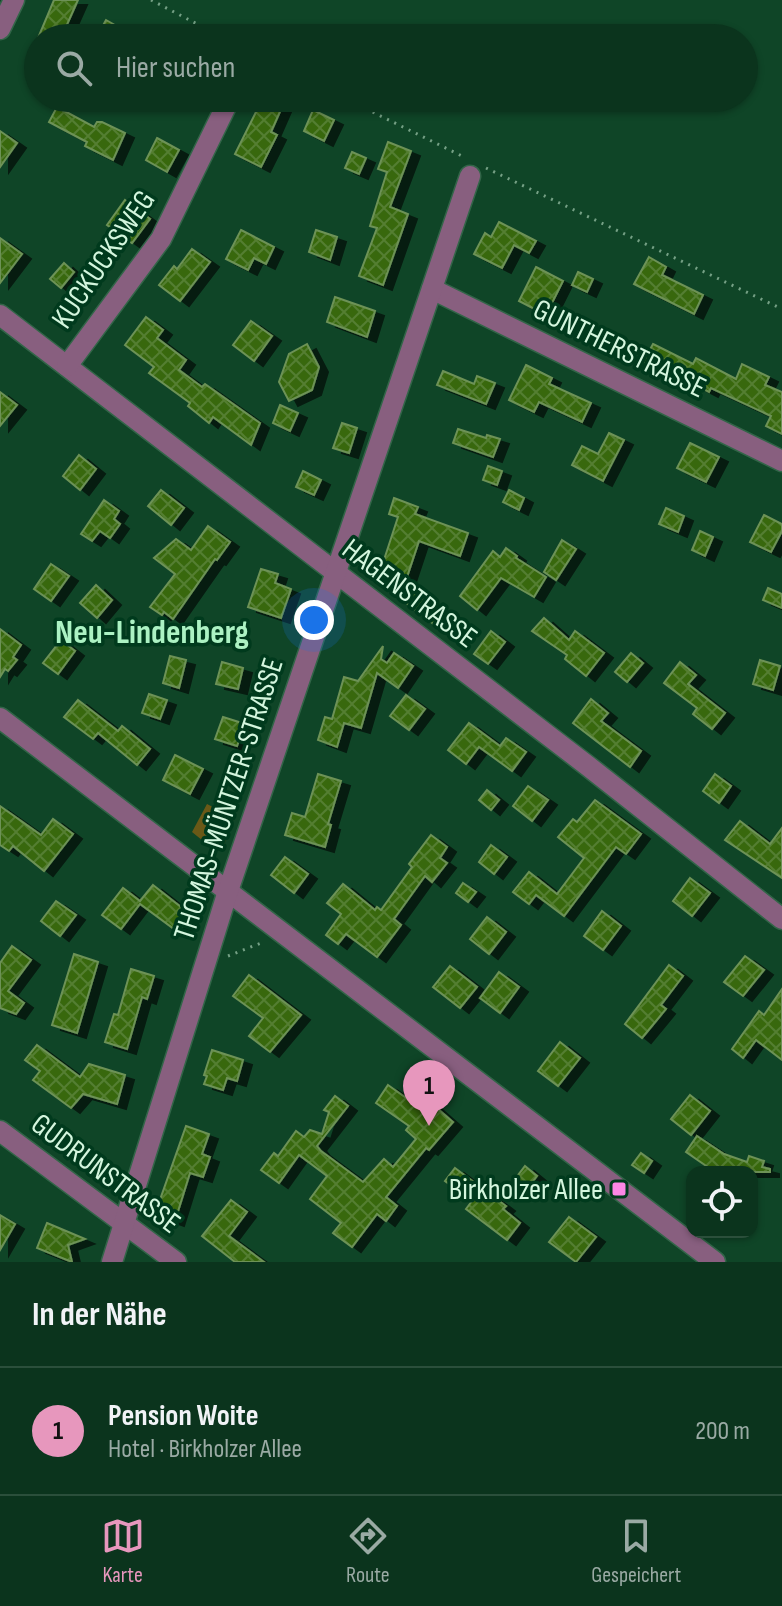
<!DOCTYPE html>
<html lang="de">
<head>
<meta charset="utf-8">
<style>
	body { margin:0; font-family:"Sofia Sans Condensed",sans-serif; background:#143c26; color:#f1f3f6 }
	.controls { position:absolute; right:24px; bottom:24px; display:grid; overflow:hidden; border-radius:16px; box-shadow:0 2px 6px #0004 }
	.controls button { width:72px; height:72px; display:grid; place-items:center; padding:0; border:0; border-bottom:2px solid #2b4f3b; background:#0b341d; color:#f1f3f6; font:40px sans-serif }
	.you { position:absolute; left:314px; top:620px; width:28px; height:28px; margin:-20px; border:6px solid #fff; border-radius:50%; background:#1a73e8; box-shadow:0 0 0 12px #1a73e833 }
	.badge { display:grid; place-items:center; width:52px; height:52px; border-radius:50%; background:#e797bd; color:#111; font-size:26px; font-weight:700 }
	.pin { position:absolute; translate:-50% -66px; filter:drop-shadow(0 2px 4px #0008) }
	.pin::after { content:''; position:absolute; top:42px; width:28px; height:24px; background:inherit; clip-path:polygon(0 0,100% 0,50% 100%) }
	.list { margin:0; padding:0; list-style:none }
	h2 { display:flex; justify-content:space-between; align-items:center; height:104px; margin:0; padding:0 32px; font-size:34px }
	h2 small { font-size:26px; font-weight:400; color:#9aaaa4 }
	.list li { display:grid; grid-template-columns:52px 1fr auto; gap:24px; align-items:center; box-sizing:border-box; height:128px; padding:0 32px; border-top:2px solid #2b4f3b }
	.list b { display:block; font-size:30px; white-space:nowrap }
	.list p { margin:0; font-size:26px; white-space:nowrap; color:#9aaaa4 }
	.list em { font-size:26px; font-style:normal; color:#9aaaa4 }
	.icon { flex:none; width:44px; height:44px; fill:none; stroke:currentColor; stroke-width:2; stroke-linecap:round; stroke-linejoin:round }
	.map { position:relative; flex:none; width:782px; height:1262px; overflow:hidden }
	.search { position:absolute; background:#0b341d; box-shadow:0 2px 6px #0004; left:24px; right:24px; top:24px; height:88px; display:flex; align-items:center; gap:20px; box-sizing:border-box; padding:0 28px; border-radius:44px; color:#9aaaa4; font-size:30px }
	.sheet { height:232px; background:#0b341d }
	nav { display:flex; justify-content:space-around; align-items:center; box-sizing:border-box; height:112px; border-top:2px solid #2b4f3b; background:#0b341d; font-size:22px; color:#9aaaa4 }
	nav a { display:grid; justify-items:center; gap:4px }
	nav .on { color:#e797bd }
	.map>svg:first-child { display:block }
	.green { fill:#6a5917 }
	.building { fill:url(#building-cross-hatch); stroke:#6d9257; stroke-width:2; filter:url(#shadow) }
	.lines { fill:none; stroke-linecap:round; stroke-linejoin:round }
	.minor-casing { stroke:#326548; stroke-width:23 }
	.path { stroke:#75a085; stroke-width:3; stroke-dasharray:2 6; stroke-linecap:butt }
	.minor { stroke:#885f7f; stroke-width:20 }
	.poi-dot { fill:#fb87e5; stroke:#003a1d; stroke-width:3 }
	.labels { text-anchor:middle; stroke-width:7; stroke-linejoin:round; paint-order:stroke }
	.street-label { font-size:30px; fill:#d4f6de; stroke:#003a1d }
	.poi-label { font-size:30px; fill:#d4f6de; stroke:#003a1d; text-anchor:end }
	.quarter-label { font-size:34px; font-weight:bold; fill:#acf2c3; stroke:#003a1d }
</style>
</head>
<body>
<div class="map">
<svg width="782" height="1262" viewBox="0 0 782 1262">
	<defs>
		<pattern id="building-cross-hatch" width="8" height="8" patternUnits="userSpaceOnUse" patternTransform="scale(2)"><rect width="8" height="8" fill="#38680e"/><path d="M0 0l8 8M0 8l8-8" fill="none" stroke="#547e31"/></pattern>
		<filter id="shadow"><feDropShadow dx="9" dy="5" stdDeviation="0" flood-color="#0009"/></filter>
	</defs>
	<rect width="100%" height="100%" fill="#0f4527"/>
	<!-- green -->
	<polygon class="green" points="207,804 234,818 224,845 213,849 192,832"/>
	<!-- building -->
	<g class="building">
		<polygon points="54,0 78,0 61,38 38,38"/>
		<polygon points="106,20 138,38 96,38"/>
		<polygon points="263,98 286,98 271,132 277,135 261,167 235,154"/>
		<polygon points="57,107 94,127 97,122 102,122 125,133 113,160 85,146 87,142 49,122"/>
		<polygon points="313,110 334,120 324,141 304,131"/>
		<polygon points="0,131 17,143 0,167"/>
		<polygon points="157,138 179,150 167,172 146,160"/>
		<polygon points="388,142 411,151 390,207 408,214 383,285 359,276 377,228 370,226 387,172 378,169"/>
		<polygon points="352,152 366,158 359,174 345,168"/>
		<polygon points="125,200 150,219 132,243 107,225"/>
		<polygon points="499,222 536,241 529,253 514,245 502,268 474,254 485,233 491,237"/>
		<polygon points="241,230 274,247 266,264 254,258 248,270 226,259"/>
		<polygon points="316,230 337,237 330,260 309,252"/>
		<polygon points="0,238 22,254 0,283"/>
		<polygon points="192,249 210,262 180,301 159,285 174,266 177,269"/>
		<polygon points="649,257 666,267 662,275 703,295 694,314 634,284"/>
		<polygon points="64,263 74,272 61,288 50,279"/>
		<polygon points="536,267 563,281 546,315 519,301"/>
		<polygon points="578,272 593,279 587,292 572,285"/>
		<polygon points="335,297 375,311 367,337 327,322"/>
		<polygon points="146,317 163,330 157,338 186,360 179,370 202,387 205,384 260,423 251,445 213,417 209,423 188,406 190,403 149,373 154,367 125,345"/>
		<polygon points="251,321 272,336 254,361 233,345"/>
		<polygon points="307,344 319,367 312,390 289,401 279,382 289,354"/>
		<polygon points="653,344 693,364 696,358 736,379 742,364 769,377 765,385 782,392 782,434 766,426 771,416 711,388 709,392 665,369 663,372 643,362"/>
		<polygon points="526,365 552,378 549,384 591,403 582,422 539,402 534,412 509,400"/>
		<polygon points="443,371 474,384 477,376 495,383 486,404 437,385"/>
		<polygon points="0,392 17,405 0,426"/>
		<polygon points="280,405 298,413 290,431 273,423"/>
		<polygon points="342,423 357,428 349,453 333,448"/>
		<polygon points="458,429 486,438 487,435 500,439 493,457 453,443"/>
		<polygon points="609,433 624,440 603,481 572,465 582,446 598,454"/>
		<polygon points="690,443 719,457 706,482 677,468"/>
		<polygon points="79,455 96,469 80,490 63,476"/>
		<polygon points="488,466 502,471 497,485 483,480"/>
		<polygon points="303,471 321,480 314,495 296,487"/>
		<polygon points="161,490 184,508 171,525 148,506"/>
		<polygon points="509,490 524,498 519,510 503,502"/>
		<polygon points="394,498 418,507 415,514 468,533 460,556 419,541 407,577 381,569 398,517 389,514"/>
		<polygon points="104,500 119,511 114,519 120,524 110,538 100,531 92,541 81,534"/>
		<polygon points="666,508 684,516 678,532 659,524"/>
		<polygon points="764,515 782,524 782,531 771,552 750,542"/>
		<polygon points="208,526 230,542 217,560 215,559 173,619 164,612 162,615 150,607 175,574 154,558 176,539 191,550"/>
		<polygon points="700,531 713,537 705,556 692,550"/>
		<polygon points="562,540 576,549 556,580 544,572"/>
		<polygon points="506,548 517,556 516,558 546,577 534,597 501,578 477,610 460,596 493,551 500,557"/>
		<polygon points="51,564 69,576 51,601 34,589"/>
		<polygon points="261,569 278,574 275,583 291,589 281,618 248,607"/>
		<polygon points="96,585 112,600 97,618 80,603"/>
		<polygon points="408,588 443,615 435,625 400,598"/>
		<polygon points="768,588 782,594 782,608 763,600"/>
		<polygon points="544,618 569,640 575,631 604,653 586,676 565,659 567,655 532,631"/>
		<polygon points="0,629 21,645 13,657 17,660 8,671 5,669 0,677"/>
		<polygon points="491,631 505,642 488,664 474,654"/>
		<polygon points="61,640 75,651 58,674 43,663"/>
		<polygon points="383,646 381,659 387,663 394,653 413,666 398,688 377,673 361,728 344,723 337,747 318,740 325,717 332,719 344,677 358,681"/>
		<polygon points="631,653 643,663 627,682 615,672"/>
		<polygon points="170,656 186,660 179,688 163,683"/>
		<polygon points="760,660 780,666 773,690 753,684"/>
		<polygon points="222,662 243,668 238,689 216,684"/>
		<polygon points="680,662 696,675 688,684 725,713 712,729 693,714 697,708 664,683"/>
		<polygon points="149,694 167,700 160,719 142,713"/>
		<polygon points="406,695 425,709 409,730 390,716"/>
		<polygon points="591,699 608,713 601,721 641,751 630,767 573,723"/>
		<polygon points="78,700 118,731 122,726 150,749 137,765 98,733 93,739 64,717"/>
		<polygon points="223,717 245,724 237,746 215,739"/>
		<polygon points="469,723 500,746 506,738 526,752 512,771 479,747 466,764 448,750"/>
		<polygon points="175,755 203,769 190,794 163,780"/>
		<polygon points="318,774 341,781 328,824 331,825 325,847 285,835 292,813 305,817"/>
		<polygon points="715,774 731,786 719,803 703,791"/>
		<polygon points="528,786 548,800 532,821 513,806"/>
		<polygon points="487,790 499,800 491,810 479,800"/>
		<polygon points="595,800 641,834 626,854 616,847 564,916 536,895 529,904 513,892 529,872 557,894 584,858 558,837 573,819 577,822"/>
		<polygon points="0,806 41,835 53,819 73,834 44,871 13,846 9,851 0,845"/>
		<polygon points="740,821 770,844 782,828 782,878 725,840"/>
		<polygon points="431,835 447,847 440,858 447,863 432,882 425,876 394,919 401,925 377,957 346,934 338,944 326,935 341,914 327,903 343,884 375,910 377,907 381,910 412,867 409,864"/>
		<polygon points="491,845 507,857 494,874 479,862"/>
		<polygon points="285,857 308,874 294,893 271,875"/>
		<polygon points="690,878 710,893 692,916 673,901"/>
		<polygon points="463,883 476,892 468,902 456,893"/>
		<polygon points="153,885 191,915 178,932 140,904 121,929 102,915 123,888 140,901"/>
		<polygon points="56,901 76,915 60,936 41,921"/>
		<polygon points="602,911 621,926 603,950 584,936"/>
		<polygon points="487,917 506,932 489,954 470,939"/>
		<polygon points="12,946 31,960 8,991 24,1003 16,1014 0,1008 0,963"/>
		<polygon points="74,954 98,962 77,1033 52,1025"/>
		<polygon points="745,956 764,970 743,996 724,982"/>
		<polygon points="669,965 683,976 661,1005 666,1009 642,1038 625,1024"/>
		<polygon points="450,966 477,987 460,1008 433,987"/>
		<polygon points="131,969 154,976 147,999 142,997 127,1049 105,1042 114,1014 118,1015"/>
		<polygon points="499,972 519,987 500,1013 480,998"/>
		<polygon points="249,975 301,1015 270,1052 249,1036 263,1018 233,996"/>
		<polygon points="782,989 782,1060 756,1040 743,1058 732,1049 759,1011 764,1015"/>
		<polygon points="560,1042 580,1058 558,1086 538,1071"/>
		<polygon points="37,1045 80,1077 89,1064 125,1075 117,1104 83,1094 71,1108 33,1080 40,1071 25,1060"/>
		<polygon points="212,1050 243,1060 237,1081 227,1078 223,1090 204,1084 207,1076 204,1075"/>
		<polygon points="388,1085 423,1110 430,1102 453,1122 429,1150 426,1148 386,1197 397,1206 386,1221 377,1214 352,1247 333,1233 341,1223 310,1199 327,1176 299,1155 279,1183 261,1170 274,1153 278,1156 296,1131 304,1137 310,1130 322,1134 329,1112 324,1110 335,1096 348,1106 317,1146 321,1151 363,1182 384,1159 393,1167 416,1139 406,1130 409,1126 376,1103"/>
		<polygon points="690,1095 710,1111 691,1135 671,1119"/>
		<polygon points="186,1126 209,1134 202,1154 210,1157 203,1177 190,1173 175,1221 155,1214"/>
		<polygon points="697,1136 724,1154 747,1162 749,1156 764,1161 762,1167 770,1169 770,1172 715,1172 686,1152"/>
		<polygon points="641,1153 652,1161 644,1173 632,1165"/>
		<polygon points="525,1166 537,1176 525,1192 512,1183"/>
		<polygon points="455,1168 506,1206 503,1209 520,1223 507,1240 466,1209 472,1201 445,1181"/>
		<polygon points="231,1200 247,1212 229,1236 264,1262 235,1262 202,1236"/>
		<polygon points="0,1215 15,1224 0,1250"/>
		<polygon points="569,1217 596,1237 576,1262 549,1242"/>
		<polygon points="47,1223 85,1239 68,1245 72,1262 37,1248"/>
	</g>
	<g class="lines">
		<defs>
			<g id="minor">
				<polyline points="0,29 14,0"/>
				<polyline points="432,289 782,461"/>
				<polyline points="0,315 588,766 782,919"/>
				<polyline points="67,366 161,239 230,98"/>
				<polyline points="0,718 715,1262"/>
				<polyline points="0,1131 176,1262"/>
				<polyline points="112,1262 228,891 470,176"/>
			</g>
		</defs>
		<!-- minor casing -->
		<use href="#minor" class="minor-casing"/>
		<!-- path -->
		<g class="path">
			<polyline points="151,0 224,38"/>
			<polyline points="344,98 464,157"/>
			<polyline points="486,168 782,309"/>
			<polyline points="228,956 261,943"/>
		</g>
		<!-- minor -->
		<use href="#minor" class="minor"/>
	</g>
	<!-- markers -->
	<rect class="poi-dot" x="611" y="1181" width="16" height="16" rx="4"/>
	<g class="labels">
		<!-- street labels -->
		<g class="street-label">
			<text transform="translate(103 259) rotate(-56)" y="10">KUCKUCKSWEG</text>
			<text transform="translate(620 348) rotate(26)" y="10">GUNTHERSTRASSE</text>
			<text transform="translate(410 593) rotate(37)" y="10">HAGENSTRASSE</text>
			<text transform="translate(228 799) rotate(-72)" y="10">THOMAS-MÜNTZER-STRASSE</text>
			<text transform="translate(106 1173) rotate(37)" y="10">GUDRUNSTRASSE</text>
		</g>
		<!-- poi labels -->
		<g class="poi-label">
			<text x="603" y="1199">Birkholzer Allee</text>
		</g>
		<!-- quarter labels -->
		<g class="quarter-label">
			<text x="152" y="643">Neu-Lindenberg</text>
		</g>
	</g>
</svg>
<div class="controls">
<button><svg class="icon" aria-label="locate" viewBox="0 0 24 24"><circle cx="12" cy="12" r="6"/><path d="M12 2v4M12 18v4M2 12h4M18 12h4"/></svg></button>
</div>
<div class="you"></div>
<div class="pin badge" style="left:429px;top:1126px">1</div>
<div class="search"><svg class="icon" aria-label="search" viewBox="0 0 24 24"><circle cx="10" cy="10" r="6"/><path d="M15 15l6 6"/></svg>Hier suchen</div>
</div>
<section class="sheet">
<h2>In der Nähe<small></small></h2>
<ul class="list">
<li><span class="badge">1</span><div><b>Pension Woite</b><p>Hotel · Birkholzer Allee</p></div><em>200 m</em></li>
</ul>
</section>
<nav>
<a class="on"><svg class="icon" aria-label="map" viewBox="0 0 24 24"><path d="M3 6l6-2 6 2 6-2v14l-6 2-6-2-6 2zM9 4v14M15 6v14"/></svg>Karte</a>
<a><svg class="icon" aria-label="directions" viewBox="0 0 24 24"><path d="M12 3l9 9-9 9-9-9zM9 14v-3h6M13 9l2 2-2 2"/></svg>Route</a>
<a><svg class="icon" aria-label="saved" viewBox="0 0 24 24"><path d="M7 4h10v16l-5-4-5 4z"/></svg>Gespeichert</a>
</nav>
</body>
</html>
